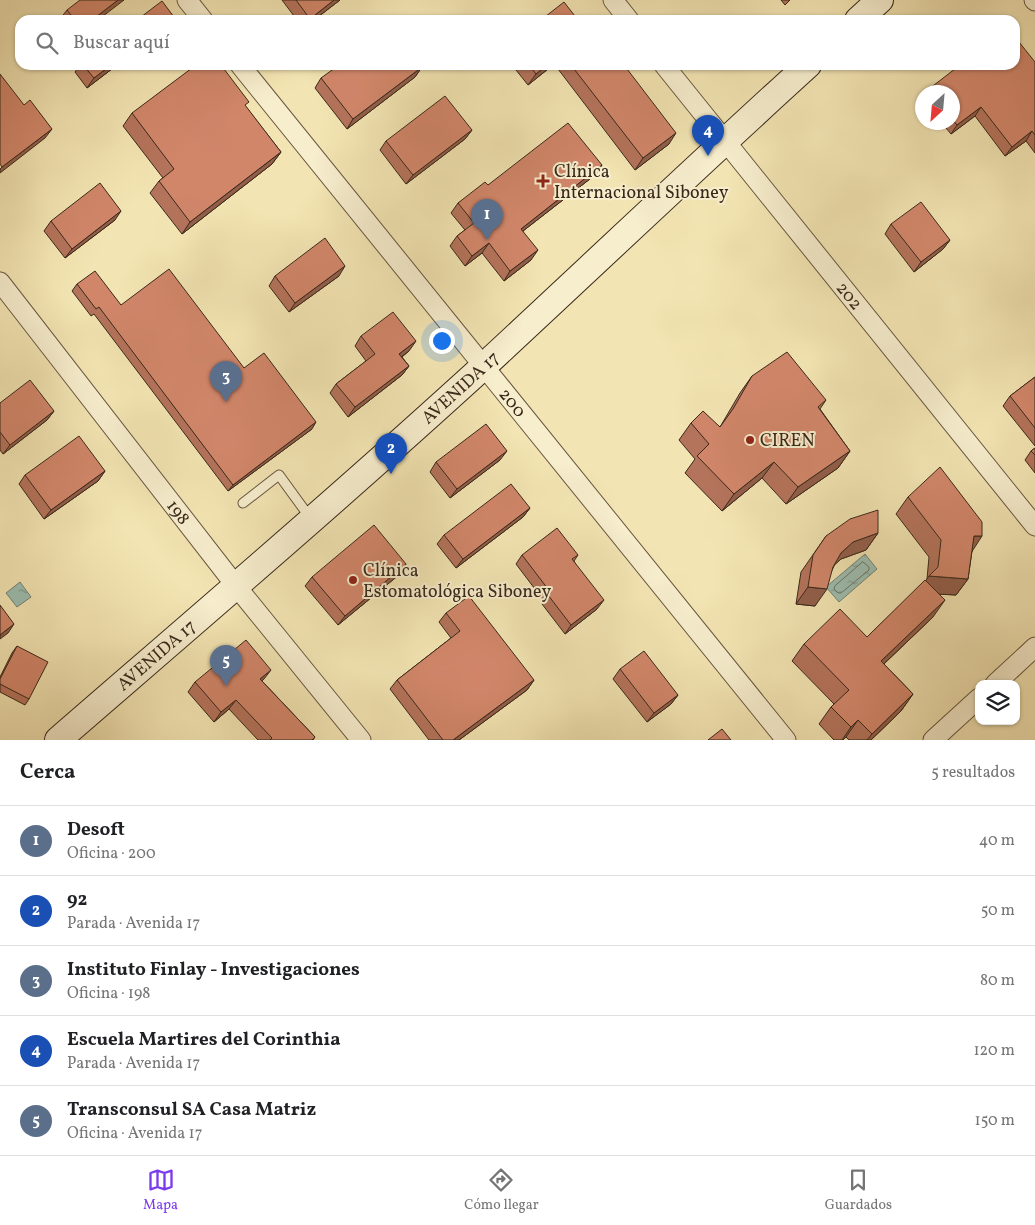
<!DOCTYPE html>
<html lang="es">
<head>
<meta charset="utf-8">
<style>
	body { margin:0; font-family:Vollkorn,serif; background:#f2f2f2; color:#202124 }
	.controls { position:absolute; right:15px; bottom:15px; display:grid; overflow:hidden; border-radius:10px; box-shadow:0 1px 4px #0004 }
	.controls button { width:45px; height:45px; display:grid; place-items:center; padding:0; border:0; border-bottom:1px solid #e0e0e0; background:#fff; color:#202124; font:25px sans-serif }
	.compass { position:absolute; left:915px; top:85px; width:45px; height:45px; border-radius:50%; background:#fff; box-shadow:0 1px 4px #0004; rotate:206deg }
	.you { position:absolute; left:441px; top:340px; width:18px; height:18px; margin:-12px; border:4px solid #fff; border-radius:50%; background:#1a73e8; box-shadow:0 0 0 8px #1a73e833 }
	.badge { display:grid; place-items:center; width:32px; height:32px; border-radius:50%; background:#7c3aed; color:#fff; font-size:16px; font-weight:700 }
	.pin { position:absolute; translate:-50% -41px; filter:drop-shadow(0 1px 2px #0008) }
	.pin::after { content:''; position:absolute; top:26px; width:18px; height:15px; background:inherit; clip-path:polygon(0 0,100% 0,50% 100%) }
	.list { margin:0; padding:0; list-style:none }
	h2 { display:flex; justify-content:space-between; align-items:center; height:65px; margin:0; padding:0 20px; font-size:21px }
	h2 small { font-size:16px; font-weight:400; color:#757577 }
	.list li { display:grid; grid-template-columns:32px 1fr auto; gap:15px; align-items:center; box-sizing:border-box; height:70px; padding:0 20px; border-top:1px solid #e0e0e0 }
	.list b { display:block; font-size:19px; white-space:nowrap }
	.list p { margin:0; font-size:16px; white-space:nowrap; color:#757577 }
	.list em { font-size:16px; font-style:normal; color:#757577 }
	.icon { flex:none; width:28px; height:28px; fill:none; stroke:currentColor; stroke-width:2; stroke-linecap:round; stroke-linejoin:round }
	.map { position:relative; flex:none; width:1035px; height:740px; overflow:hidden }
	.search { position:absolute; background:#fff; box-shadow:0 1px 4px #0004; left:15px; right:15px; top:15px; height:55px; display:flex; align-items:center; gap:12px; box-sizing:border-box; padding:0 18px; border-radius:15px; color:#757577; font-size:19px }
	.sheet { height:415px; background:#fff }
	nav { display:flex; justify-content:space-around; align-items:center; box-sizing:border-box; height:70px; border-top:1px solid #e0e0e0; background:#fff; font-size:14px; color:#757577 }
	nav a { display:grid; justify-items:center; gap:2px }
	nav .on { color:#7c3aed }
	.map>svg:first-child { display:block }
	.water { fill:url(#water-ripples); stroke:#748275 }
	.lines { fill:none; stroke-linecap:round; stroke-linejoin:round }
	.shore { stroke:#6a7366; stroke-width:1 }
	.lane-casing { stroke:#685740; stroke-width:11 }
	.street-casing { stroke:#685740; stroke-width:21 }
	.secondary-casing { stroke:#39281a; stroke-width:28 }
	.lane { stroke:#f7eece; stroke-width:9 }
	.street { stroke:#f7eece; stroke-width:19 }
	.secondary { stroke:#f7eece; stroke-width:26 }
	.wall { fill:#b4735b; stroke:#39281a }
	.shaded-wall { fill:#925e4a; stroke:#39281a }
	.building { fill:#d1866a; stroke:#39281a }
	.poi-dot { fill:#8f2418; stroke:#f7eece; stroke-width:2 }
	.labels { text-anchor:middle; stroke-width:4; stroke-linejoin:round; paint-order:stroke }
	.poi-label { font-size:18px; fill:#39281a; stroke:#f7eece; text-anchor:start }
	.street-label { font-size:18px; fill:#39281a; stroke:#f7eece }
</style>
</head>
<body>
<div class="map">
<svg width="1035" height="740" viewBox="0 0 1035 740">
	<defs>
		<pattern id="water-ripples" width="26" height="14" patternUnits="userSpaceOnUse" patternTransform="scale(1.25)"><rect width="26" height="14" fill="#9cbeb1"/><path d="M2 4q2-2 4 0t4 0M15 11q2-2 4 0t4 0" fill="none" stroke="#809a8f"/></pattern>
	</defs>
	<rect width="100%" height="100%" fill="#f3e5b3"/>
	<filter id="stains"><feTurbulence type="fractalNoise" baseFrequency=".004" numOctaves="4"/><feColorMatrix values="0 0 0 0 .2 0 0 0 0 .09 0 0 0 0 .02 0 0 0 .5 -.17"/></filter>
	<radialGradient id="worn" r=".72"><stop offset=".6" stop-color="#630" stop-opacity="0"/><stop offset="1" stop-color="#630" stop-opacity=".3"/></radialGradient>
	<!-- water -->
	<g class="water">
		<polygon points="865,554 877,569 839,602 826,587"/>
		<polygon points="20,582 31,597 17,607 6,593"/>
	</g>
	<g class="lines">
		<!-- shore -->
		<polygon class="shore" points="863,562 869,567 869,570 841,593 838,593 834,589 835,586"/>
		<defs>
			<polyline id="lane" points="243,503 279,475 311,519"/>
			<g id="street">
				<polyline points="187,0 203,20"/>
				<polyline points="613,0 629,20"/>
				<polyline points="1034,0 1035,1"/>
				<path id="s1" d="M 240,65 L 786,740"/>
				<path id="s2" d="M 664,65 L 1035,526"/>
				<path id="s3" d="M 0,282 L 236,586 L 361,740"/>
				<polyline points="995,684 1035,647"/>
				<polyline points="933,740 979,698"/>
			</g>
			<g id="secondary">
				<polyline points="858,20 880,0"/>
				<path id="s4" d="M 58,740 C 201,616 345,493 485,365 C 593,265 699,164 808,65"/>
			</g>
		</defs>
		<!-- lane casing -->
		<use href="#lane" class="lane-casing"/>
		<!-- street casing -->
		<use href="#street" class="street-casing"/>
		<!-- secondary casing -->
		<use href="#secondary" class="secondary-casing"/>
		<!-- lane -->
		<use href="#lane" class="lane"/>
		<!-- street -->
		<use href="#street" class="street"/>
		<!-- secondary -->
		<use href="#secondary" class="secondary"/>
	</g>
	<!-- wall -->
	<g class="wall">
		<polygon points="282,0 340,0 314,20 297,20"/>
		<polygon points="781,0 790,0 785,5"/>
		<polygon points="67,10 98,20 61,20 60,19"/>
		<polygon points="1035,62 1035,153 1026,141 1005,156 975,116 951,134 941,122 952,122 952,92 926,92 929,89"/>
		<polygon points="80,65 117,65 87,88 75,72"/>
		<polygon points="512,65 553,65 528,85"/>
		<polygon points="555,65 624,65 669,144 635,170"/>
		<polygon points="422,67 415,77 347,129 315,88 321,78"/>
		<polygon points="246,107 281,152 272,164 182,234 150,193 159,181 163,178 123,126 132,113"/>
		<polygon points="472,130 465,139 406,184 380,150 386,141"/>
		<polygon points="602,165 595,175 523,231 531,260 504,281 482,253 465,266 450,246 457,236 465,230 451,213 458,203 488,185"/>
		<polygon points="115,220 65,258 44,231 51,221"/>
		<polygon points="891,224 950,240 943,249 914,272 885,234"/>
		<polygon points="275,276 339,276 289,312 269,286"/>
		<polygon points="77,284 121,305 244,368 312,429 228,491 94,314 91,316 72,291"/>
		<polygon points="361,336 409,351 402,357 409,366 402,375 348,417 330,393 336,384 366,361 355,346"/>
		<polygon points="752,376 826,400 820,409 850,451 838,468 786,504 762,478 722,511 685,473 695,459 679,440 691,423 720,427 740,393"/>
		<polygon points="1035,377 1035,446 1003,406 1010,396"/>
		<polygon points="0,403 54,411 47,420 3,454 0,450"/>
		<polygon points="1035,448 1035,473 1025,460 1031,451"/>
		<polygon points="500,460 450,498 430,472 436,462"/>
		<polygon points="105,471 98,481 44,519 19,484 25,475"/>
		<polygon points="908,497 972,551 968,579 956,595 939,594 933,617 884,664 913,694 901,711 871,740 849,740 846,737 843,740 834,740 819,724 831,707 834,704 792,661 804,644 867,637 926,581 927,579 929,557 896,514"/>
		<polygon points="530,508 523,517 456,568 437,544 444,535"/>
		<polygon points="878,533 866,550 841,559 835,564 815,606 796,604 801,572 826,536"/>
		<polygon points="522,555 578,555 574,561 597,609 565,634 542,604 544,601 516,564"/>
		<polygon points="406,564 400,574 338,625 305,586 312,577"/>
		<polygon points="446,613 534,680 527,690 459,740 429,740 390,689 397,680 451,638 439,622"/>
		<polygon points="17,646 29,699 25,705 0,692 0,677 12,653"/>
		<polygon points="620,669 678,695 671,704 647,722 613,679"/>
		<polygon points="264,679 262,681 315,737 313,740 258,740 229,709 214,722 188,692 195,682"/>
	</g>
	<!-- shaded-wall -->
	<g class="shaded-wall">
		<polygon points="118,0 124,0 98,20 92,20"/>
		<polygon points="334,0 340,0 314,20 309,20"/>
		<polygon points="111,65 117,65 87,88 94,78"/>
		<polygon points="547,65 553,65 528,85 536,74"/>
		<polygon points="422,67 415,77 347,129 353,119"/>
		<polygon points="981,107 975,116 951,134 957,125"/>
		<polygon points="52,129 45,138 0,173 0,169 2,167"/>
		<polygon points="472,130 465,139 406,184 413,175"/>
		<polygon points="1032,131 1026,141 1005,156 1012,147"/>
		<polygon points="676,133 669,144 635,170 643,158"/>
		<polygon points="281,152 272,164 182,234 190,222"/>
		<polygon points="602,165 595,175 514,238 521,229"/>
		<polygon points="121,211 115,220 65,258 72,249"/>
		<polygon points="950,240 943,249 914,272 921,262"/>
		<polygon points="489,243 482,253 465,266 472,256"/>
		<polygon points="538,250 531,260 504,281 510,271"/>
		<polygon points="345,266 339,276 289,312 295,303"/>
		<polygon points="416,341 409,351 393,363 399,354"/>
		<polygon points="409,366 402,375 348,417 355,407"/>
		<polygon points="54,411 47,420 3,454 10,445"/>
		<polygon points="316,422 312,429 228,491 233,485"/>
		<polygon points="507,451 500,460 450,498 457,489"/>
		<polygon points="850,451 838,468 786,504 798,487"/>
		<polygon points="774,462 762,478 722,511 734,494"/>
		<polygon points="105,471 98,481 44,519 51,510"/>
		<polygon points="530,508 523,517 456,568 463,559"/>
		<polygon points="878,533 866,550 841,559 829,570 841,553 853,542"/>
		<polygon points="974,536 982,536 971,553"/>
		<polygon points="406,564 400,574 338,625 345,616"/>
		<polygon points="929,576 968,579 956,595 917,593"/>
		<polygon points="808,587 827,589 815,606 796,604"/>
		<polygon points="604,600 597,609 565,634 571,625"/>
		<polygon points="945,600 933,617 869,678 881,661"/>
		<polygon points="14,624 8,633 0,639 0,635"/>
		<polygon points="271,670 264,679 254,688 260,679"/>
		<polygon points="534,680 527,690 459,740 453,740"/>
		<polygon points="913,694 901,711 871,740 867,740 872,734"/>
		<polygon points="678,695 671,704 647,722 654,713"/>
		<polygon points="236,700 229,709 214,722 221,712"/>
		<polygon points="858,720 846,737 843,740 842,740 851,727"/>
	</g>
	<!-- building -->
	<g class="building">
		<polygon points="80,0 118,0 92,20 75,20 67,10"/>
		<polygon points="296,0 334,0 310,19"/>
		<polygon points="162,1 174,17 170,20 137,20"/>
		<polygon points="564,2 578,20 541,20"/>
		<polygon points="1015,37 1035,62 1035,135 1032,131 1012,147 981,107 957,125 952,119 952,92 932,92 929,89 960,65 1015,65"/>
		<polygon points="83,65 111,65 94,78"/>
		<polygon points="196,65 221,65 249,102 245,105 281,152 190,222 159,181 174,169 132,113"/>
		<polygon points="339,65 420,65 422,67 353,119 321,78"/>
		<polygon points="529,65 547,65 536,74"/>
		<polygon points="571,65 624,65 676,133 643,158"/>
		<polygon points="0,74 24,105 30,100 52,129 2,167 0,164"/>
		<polygon points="445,96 472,130 413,175 386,141"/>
		<polygon points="568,123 602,165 521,229 538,250 510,271 489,243 472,256 457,236 474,223 458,203 485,182 488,185"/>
		<polygon points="100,183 121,211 72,249 51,221"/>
		<polygon points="921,202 950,240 921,262 891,224"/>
		<polygon points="325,238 345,266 295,303 275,276"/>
		<polygon points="169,269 244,368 264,353 316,422 233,485 99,307 96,309 77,284 95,271 121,305"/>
		<polygon points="393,312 416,341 399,354 409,366 355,407 336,384 375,354 361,336"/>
		<polygon points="787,352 826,400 818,407 850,451 798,487 774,462 734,494 697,456 709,444 691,423 703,411 720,427 733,409 752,376"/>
		<polygon points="1035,377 1035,428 1010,396"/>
		<polygon points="30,380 54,411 10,445 0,432 0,403"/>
		<polygon points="486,424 507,451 457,489 436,462"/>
		<polygon points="79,436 105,471 51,510 25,475"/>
		<polygon points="1035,448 1035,455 1031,451"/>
		<polygon points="940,467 982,522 982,536 974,536 968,579 929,576 938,567 941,540 908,497"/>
		<polygon points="511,484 530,508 463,559 444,535"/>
		<polygon points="878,510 878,533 853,542 841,553 833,567 827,589 808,587 813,555 826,536 850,519"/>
		<polygon points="374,525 406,564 345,616 312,577"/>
		<polygon points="557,528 578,555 572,559 604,600 571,625 548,595 551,593 522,555"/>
		<polygon points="925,580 945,600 881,661 913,694 872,734 858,720 851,727 831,707 849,690 804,644 840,609 867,637"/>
		<polygon points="469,596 534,680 453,740 443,740 397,680 460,631 446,613"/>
		<polygon points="0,605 14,624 0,635"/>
		<polygon points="246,640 271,670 260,679 315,737 312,740 270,740 272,738 236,700 221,712 195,682"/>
		<polygon points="17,646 48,662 29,699 0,684 0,679"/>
		<polygon points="644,651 678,695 654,713 620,669"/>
		<polygon points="722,729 731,740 708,740"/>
	</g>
	<!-- markers -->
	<g class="poi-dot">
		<path d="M540.5 173.5h5v5h5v5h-5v5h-5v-5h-5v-5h5z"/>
		<circle cx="750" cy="440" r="5"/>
		<circle cx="353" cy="580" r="5"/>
	</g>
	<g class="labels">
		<!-- poi labels -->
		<g class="poi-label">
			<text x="554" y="177">Clínica<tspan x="554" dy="21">Internacional Siboney</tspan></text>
			<text x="760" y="446">CIREN</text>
			<text x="363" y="576">Clínica<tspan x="363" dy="21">Estomatológica Siboney</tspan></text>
		</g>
		<!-- street labels -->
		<g class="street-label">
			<text dy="6" stroke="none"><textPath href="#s2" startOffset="296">202</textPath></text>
			<text dy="6" stroke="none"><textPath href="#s4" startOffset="535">AVENIDA 17</textPath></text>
			<text dy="6" stroke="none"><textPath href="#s1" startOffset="434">200</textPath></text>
			<text dy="6" stroke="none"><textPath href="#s3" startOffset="291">198</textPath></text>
			<text dy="6" stroke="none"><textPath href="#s4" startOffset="130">AVENIDA 17</textPath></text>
		</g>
	</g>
	<rect width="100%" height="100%" filter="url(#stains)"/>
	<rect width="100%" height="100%" fill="url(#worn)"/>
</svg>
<div class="controls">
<button><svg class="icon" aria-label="layers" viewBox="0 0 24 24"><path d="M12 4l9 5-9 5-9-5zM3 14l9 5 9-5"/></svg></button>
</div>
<svg class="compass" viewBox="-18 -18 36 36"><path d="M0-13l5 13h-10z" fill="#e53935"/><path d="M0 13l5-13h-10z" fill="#757577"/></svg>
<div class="you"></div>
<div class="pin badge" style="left:487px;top:240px;background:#5c6f8a">1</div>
<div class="pin badge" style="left:391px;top:474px;background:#1a4fb4">2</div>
<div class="pin badge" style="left:226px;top:402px;background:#5c6f8a">3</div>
<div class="pin badge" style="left:708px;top:156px;background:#1a4fb4">4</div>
<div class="pin badge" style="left:226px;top:686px;background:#5c6f8a">5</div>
<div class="search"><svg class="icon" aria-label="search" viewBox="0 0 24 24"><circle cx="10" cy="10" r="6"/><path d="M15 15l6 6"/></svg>Buscar aquí</div>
</div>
<section class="sheet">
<h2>Cerca<small>5 resultados</small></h2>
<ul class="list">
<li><span class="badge" style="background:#5c6f8a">1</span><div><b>Desoft</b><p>Oficina · 200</p></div><em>40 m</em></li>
<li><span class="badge" style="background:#1a4fb4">2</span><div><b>92</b><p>Parada · Avenida 17</p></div><em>50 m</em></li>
<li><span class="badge" style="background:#5c6f8a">3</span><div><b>Instituto Finlay - Investigaciones</b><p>Oficina · 198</p></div><em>80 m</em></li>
<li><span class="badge" style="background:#1a4fb4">4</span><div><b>Escuela Martires del Corinthia</b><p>Parada · Avenida 17</p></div><em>120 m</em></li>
<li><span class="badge" style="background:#5c6f8a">5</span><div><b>Transconsul SA Casa Matriz</b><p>Oficina · Avenida 17</p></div><em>150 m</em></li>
</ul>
</section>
<nav>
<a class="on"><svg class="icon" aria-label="map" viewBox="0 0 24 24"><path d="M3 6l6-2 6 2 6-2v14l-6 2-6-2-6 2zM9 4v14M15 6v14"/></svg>Mapa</a>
<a><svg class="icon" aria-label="directions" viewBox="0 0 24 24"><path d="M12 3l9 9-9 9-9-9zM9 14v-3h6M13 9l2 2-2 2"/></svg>Cómo llegar</a>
<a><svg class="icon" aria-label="saved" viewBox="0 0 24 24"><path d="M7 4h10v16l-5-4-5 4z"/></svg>Guardados</a>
</nav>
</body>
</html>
